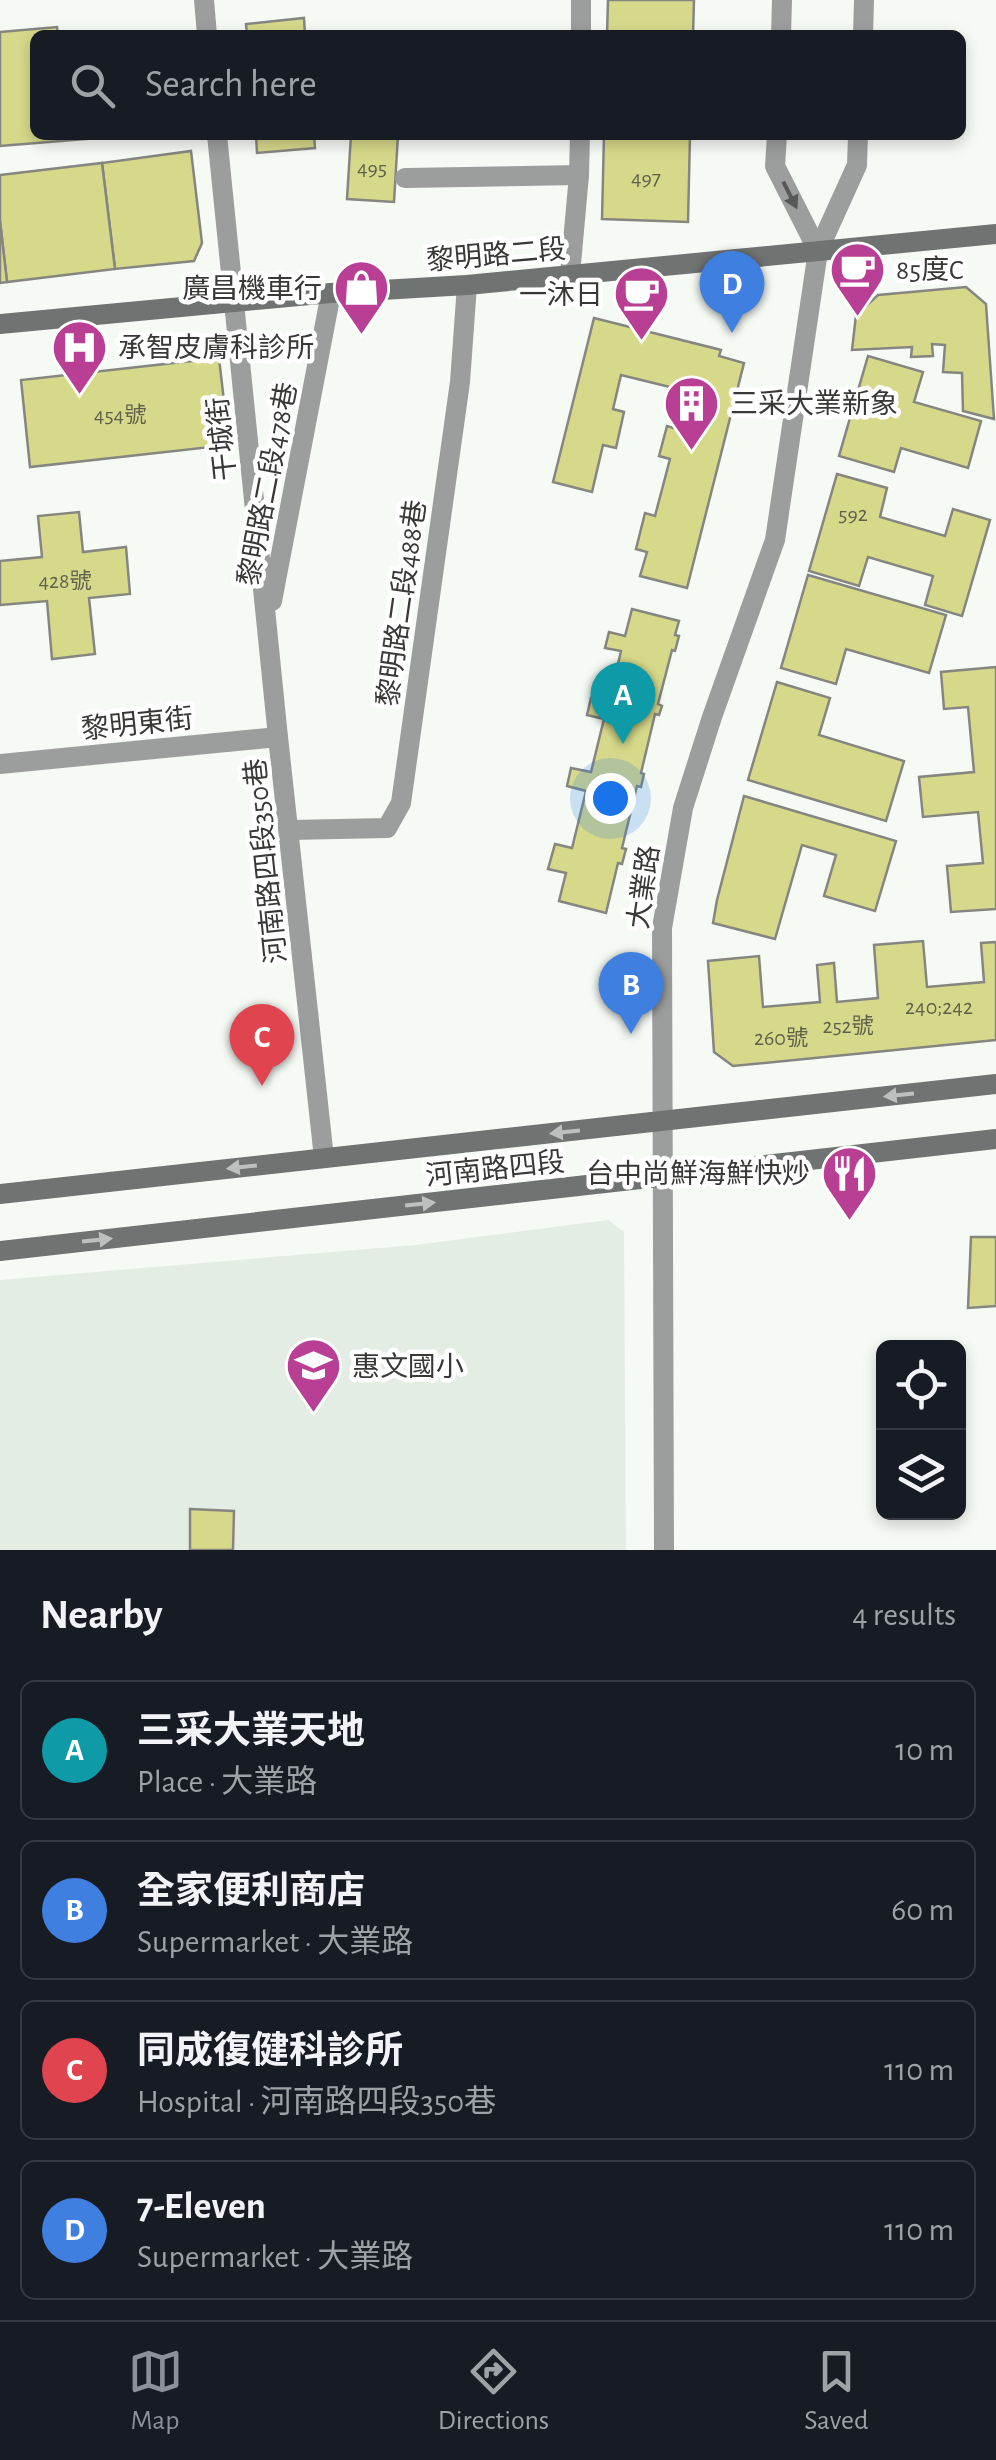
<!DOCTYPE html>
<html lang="en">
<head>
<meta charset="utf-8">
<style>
	body { margin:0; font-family:"Alegreya Sans","Noto Sans TC",sans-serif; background:#242831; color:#f1f3f6 }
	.controls { position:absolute; right:30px; bottom:30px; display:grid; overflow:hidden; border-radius:15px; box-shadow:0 5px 15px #0003 }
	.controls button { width:90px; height:90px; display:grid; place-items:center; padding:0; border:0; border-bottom:2px solid #363941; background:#171b24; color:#f1f3f6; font:50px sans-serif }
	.you { position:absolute; left:610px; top:798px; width:35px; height:35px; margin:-25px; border:8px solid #fff; border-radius:50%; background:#1a73e8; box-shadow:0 0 0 15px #1a73e833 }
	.badge { display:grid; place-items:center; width:65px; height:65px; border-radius:50%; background:#8c9099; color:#fff; font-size:32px; font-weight:700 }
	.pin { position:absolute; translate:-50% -82px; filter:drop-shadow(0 2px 5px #0008) }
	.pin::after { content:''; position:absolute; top:52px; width:35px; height:30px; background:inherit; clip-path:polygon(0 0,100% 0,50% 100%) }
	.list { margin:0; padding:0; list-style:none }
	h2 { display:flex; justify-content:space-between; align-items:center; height:130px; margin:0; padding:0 40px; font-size:42px }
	h2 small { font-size:32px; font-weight:400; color:#9ea1a6 }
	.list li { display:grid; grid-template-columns:65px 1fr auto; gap:30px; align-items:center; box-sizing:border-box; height:140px; margin:0 20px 20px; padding:0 20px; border:2px solid #363941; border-radius:15px }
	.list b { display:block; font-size:38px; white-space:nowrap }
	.list p { margin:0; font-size:32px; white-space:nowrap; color:#9ea1a6 }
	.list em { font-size:32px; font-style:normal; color:#9ea1a6 }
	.icon { flex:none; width:55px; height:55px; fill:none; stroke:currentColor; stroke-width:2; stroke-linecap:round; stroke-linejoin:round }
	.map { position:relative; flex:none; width:996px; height:1550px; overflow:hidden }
	.search { position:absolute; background:#171b24; box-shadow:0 5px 15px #0003; left:30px; right:30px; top:30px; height:110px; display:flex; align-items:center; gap:25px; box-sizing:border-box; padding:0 35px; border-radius:15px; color:#9ea1a6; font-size:38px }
	.sheet { height:770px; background:#171b24 }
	nav { display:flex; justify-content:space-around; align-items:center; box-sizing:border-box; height:140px; border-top:2px solid #363941; background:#171b24; font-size:28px; color:#9ea1a6 }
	nav a { display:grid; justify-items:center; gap:5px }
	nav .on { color:#8c9099 }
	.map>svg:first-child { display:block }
	.built { fill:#e4ede3 }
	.building { fill:#d7d98a; stroke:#868681; stroke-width:2.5 }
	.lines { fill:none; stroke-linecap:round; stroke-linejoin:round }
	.street { stroke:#9c9e9d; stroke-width:20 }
	.secondary { stroke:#6f7372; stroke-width:20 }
	.oneway { fill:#565756 }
	.oneway2 { fill:#bec0c0 }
	.labels { text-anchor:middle; stroke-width:9; stroke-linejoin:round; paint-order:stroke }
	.number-label { font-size:22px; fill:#60614c }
	.street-label { font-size:28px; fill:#383937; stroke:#fff }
	.poi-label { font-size:28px; fill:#383937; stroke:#fff; text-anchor:start }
</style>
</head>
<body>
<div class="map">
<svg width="996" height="1550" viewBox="0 0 996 1550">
	<rect width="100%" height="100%" fill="#f6faf5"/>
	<!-- built -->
	<polygon class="built" points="608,1220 624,1232 626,1550 0,1550 0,1280 415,1245"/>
	<!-- building -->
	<g class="building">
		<polygon points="608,0 694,0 693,35 607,35"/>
		<polygon points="304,18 305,35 247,35 246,24"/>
		<polygon points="57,27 58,35 35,35 35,135 109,135 109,137 0,146 0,32"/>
		<polygon points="256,135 314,135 315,148 257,153"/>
		<polygon points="351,135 398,135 394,202 347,199"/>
		<polygon points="604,135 690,135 688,222 602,219"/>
		<polygon points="191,151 202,243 194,261 115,269 102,163"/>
		<polygon points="102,163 115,269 7,282 0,221 0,175"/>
		<polygon points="0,221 7,282 0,283"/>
		<polygon points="966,287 986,304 994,419 963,411 962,373 943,372 945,345 932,344 933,356 911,357 912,347 852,350 856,315 878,295"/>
		<polygon points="594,318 721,350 719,356 744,363 687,588 640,576 647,552 636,549 645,513 655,516 670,459 659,456 667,426 677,429 686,391 621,375 613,409 624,412 616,448 603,445 592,492 553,482"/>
		<polygon points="868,356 923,372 914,402 981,421 968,468 901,448 894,472 839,456"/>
		<polygon points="219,358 229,445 30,467 21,380"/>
		<polygon points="837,474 887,488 880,517 945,536 953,509 990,520 962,616 925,605 933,576 868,557 859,586 809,571"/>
		<polygon points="79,512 83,552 126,547 130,594 89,598 95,654 52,659 47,601 0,605 0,561 42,557 38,516"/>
		<polygon points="808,575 946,615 929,673 846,649 836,684 781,668"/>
		<polygon points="632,609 679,621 675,635 679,636 675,651 672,650 658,704 662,706 659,715 655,714 641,773 644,774 641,787 637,786 622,848 626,849 622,864 618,863 606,913 559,901 566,873 548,869 555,844 572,848 586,791 567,786 571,768 591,772 604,719 587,715 591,698 609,702 621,651 605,648 609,632 625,636"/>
		<polygon points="996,667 996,909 951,912 947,866 983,863 978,812 923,817 919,777 974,772 968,707 944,709 941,672"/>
		<polygon points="777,682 830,698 819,735 904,761 886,821 748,780"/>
		<polygon points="744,796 896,841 875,911 824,896 836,855 802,845 775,939 713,923 717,900"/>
		<polygon points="923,941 927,987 984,982 981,943 996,942 996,1040 733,1066 714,1052 708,961 759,956 763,1007 820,1002 817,965 834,963 837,1002 878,998 874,945"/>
		<polygon points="971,1237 996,1237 996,1306 968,1308"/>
		<polygon points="190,1509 234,1511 233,1550 190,1550"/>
	</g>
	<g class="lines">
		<!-- street -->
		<g class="street">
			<polyline points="204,0 207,35"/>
			<polyline points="581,35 581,0"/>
			<polyline points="781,35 782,0"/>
			<polyline points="863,35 864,0"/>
			<polyline points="217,135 278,737 324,1158"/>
			<polyline points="777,135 775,166 818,251"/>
			<polyline points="405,178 579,175"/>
			<polyline points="570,275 579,175 580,135"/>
			<polyline points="272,601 331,293"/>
			<polyline points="0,764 278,737"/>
			<polyline points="290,830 387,828 401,803 460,382 467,285"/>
			<polyline points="664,1550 662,928 683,808 712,717 775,540 818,251 857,165 858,135"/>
		</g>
		<!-- secondary -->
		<g class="secondary">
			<polyline points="0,324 331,293 467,285 996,234"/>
			<polyline points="0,1194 996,1084"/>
			<polyline points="0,1251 996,1139"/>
		</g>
	</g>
	<!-- one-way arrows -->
	<defs><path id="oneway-solid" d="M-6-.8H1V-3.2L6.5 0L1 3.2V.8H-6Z" transform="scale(2.5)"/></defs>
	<use class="oneway" href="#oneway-solid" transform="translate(790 195) rotate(63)"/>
	<g class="oneway2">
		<use href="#oneway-solid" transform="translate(899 1095) rotate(174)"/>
		<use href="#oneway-solid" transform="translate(565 1132) rotate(174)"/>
		<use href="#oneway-solid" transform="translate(242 1167) rotate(174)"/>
		<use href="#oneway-solid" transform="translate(420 1204) rotate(-6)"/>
		<use href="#oneway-solid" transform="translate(97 1240) rotate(-6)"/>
	</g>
	<!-- icons -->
	<defs>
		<symbol id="cafe-pin" viewBox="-11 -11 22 30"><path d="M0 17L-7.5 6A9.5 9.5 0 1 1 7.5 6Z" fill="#b83f94" stroke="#fff"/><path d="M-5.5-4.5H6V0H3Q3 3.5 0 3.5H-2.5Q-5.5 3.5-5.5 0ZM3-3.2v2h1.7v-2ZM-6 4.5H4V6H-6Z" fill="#fff"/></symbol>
		<symbol id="shop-pin" viewBox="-11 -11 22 30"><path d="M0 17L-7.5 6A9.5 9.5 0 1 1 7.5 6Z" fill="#b83f94" stroke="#fff"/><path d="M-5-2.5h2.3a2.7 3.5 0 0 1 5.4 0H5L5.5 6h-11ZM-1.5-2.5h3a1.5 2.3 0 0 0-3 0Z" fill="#fff"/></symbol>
		<symbol id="hospital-pin" viewBox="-11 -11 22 30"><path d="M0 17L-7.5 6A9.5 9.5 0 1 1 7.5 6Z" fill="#b83f94" stroke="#fff"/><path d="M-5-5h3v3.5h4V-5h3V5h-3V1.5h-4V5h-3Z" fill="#fff"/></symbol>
		<symbol id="building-pin" viewBox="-11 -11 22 30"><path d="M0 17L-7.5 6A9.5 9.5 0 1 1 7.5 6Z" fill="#b83f94" stroke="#fff"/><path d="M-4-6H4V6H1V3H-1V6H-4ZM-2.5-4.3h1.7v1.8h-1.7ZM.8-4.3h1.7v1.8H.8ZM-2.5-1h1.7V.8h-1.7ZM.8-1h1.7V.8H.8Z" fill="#fff"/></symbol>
		<symbol id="restaurant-pin" viewBox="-11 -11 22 30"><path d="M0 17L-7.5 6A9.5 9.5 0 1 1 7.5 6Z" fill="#b83f94" stroke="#fff"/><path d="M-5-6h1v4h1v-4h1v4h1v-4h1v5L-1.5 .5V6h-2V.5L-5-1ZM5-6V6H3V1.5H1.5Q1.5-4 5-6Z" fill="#fff"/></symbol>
		<symbol id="school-pin" viewBox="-11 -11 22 30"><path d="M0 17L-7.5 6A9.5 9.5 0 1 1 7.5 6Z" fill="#b83f94" stroke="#fff"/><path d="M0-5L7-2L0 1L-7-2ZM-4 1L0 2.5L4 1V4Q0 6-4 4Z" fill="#fff"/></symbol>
	</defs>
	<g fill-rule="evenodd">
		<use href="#cafe-pin" x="826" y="238" width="63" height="86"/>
		<use href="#shop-pin" x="330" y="256" width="63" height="86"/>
		<use href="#cafe-pin" x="610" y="262" width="63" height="86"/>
		<use href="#hospital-pin" x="48" y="316" width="63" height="86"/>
		<use href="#building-pin" x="660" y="372" width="63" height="86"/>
		<use href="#restaurant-pin" x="818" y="1142" width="63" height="86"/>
		<use href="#school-pin" x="282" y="1334" width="63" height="86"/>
	</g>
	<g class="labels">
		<!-- number labels -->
		<g class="number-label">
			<text x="372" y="175">495</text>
			<text x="646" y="185">497</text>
			<text x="120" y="422">454號</text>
			<text x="853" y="521">592</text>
			<text x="65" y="588">428號</text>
			<text x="939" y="1014">240;242</text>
			<text x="848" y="1033">252號</text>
			<text x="781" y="1045">260號</text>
		</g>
		<!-- street labels -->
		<g class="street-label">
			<text transform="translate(496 254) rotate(-5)" y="10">黎明路二段</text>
			<text transform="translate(221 439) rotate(-96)" y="10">干城街</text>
			<text transform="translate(267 484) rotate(-79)" y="10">黎明路二段478巷</text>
			<text transform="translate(401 603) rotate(-82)" y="10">黎明路二段488巷</text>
			<text transform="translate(137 723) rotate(-6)" y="10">黎明東街</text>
			<text transform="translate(265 861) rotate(-96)" y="10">河南路四段350巷</text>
			<text transform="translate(643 887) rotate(-82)" y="10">大業路</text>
			<text transform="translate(495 1168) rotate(-6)" y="10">河南路四段</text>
		</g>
		<!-- poi labels -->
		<g class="poi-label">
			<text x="896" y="279">85度C</text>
			<text x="322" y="298" text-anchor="end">廣昌機車行</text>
			<text x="603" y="304" text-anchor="end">一沐日</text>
			<text x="118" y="357">承智皮膚科診所</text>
			<text x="730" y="413">三采大業新象</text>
			<text x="810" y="1183" text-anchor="end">台中尚鮮海鮮快炒</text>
			<text x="352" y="1376">惠文國小</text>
		</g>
	</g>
</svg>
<div class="controls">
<button><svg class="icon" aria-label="locate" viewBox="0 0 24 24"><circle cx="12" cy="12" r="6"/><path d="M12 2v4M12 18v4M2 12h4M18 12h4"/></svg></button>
<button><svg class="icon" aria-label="layers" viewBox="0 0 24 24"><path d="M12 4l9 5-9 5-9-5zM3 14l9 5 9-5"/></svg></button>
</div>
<div class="you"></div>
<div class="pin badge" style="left:623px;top:744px;background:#0f9aa8">A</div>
<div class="pin badge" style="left:631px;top:1034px;background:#3f7fe0">B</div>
<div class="pin badge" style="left:262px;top:1086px;background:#e0444e">C</div>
<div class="pin badge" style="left:732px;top:333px;background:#3f7fe0">D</div>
<div class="search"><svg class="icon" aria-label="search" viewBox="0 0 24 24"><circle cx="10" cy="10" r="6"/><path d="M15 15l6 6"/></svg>Search here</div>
</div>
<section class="sheet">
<h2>Nearby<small>4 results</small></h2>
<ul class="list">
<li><span class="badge" style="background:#0f9aa8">A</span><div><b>三采大業天地</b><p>Place · 大業路</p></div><em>10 m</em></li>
<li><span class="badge" style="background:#3f7fe0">B</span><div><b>全家便利商店</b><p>Supermarket · 大業路</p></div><em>60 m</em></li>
<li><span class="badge" style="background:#e0444e">C</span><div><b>同成復健科診所</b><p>Hospital · 河南路四段350巷</p></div><em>110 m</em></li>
<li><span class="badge" style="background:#3f7fe0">D</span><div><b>7-Eleven</b><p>Supermarket · 大業路</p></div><em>110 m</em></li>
</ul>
</section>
<nav>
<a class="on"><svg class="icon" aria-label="map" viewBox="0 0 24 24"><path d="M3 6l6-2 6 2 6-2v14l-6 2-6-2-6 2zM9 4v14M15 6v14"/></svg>Map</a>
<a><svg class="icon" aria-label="directions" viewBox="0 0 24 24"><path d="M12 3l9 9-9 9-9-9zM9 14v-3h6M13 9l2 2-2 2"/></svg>Directions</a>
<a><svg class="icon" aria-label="saved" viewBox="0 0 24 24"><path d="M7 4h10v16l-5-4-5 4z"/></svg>Saved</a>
</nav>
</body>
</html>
